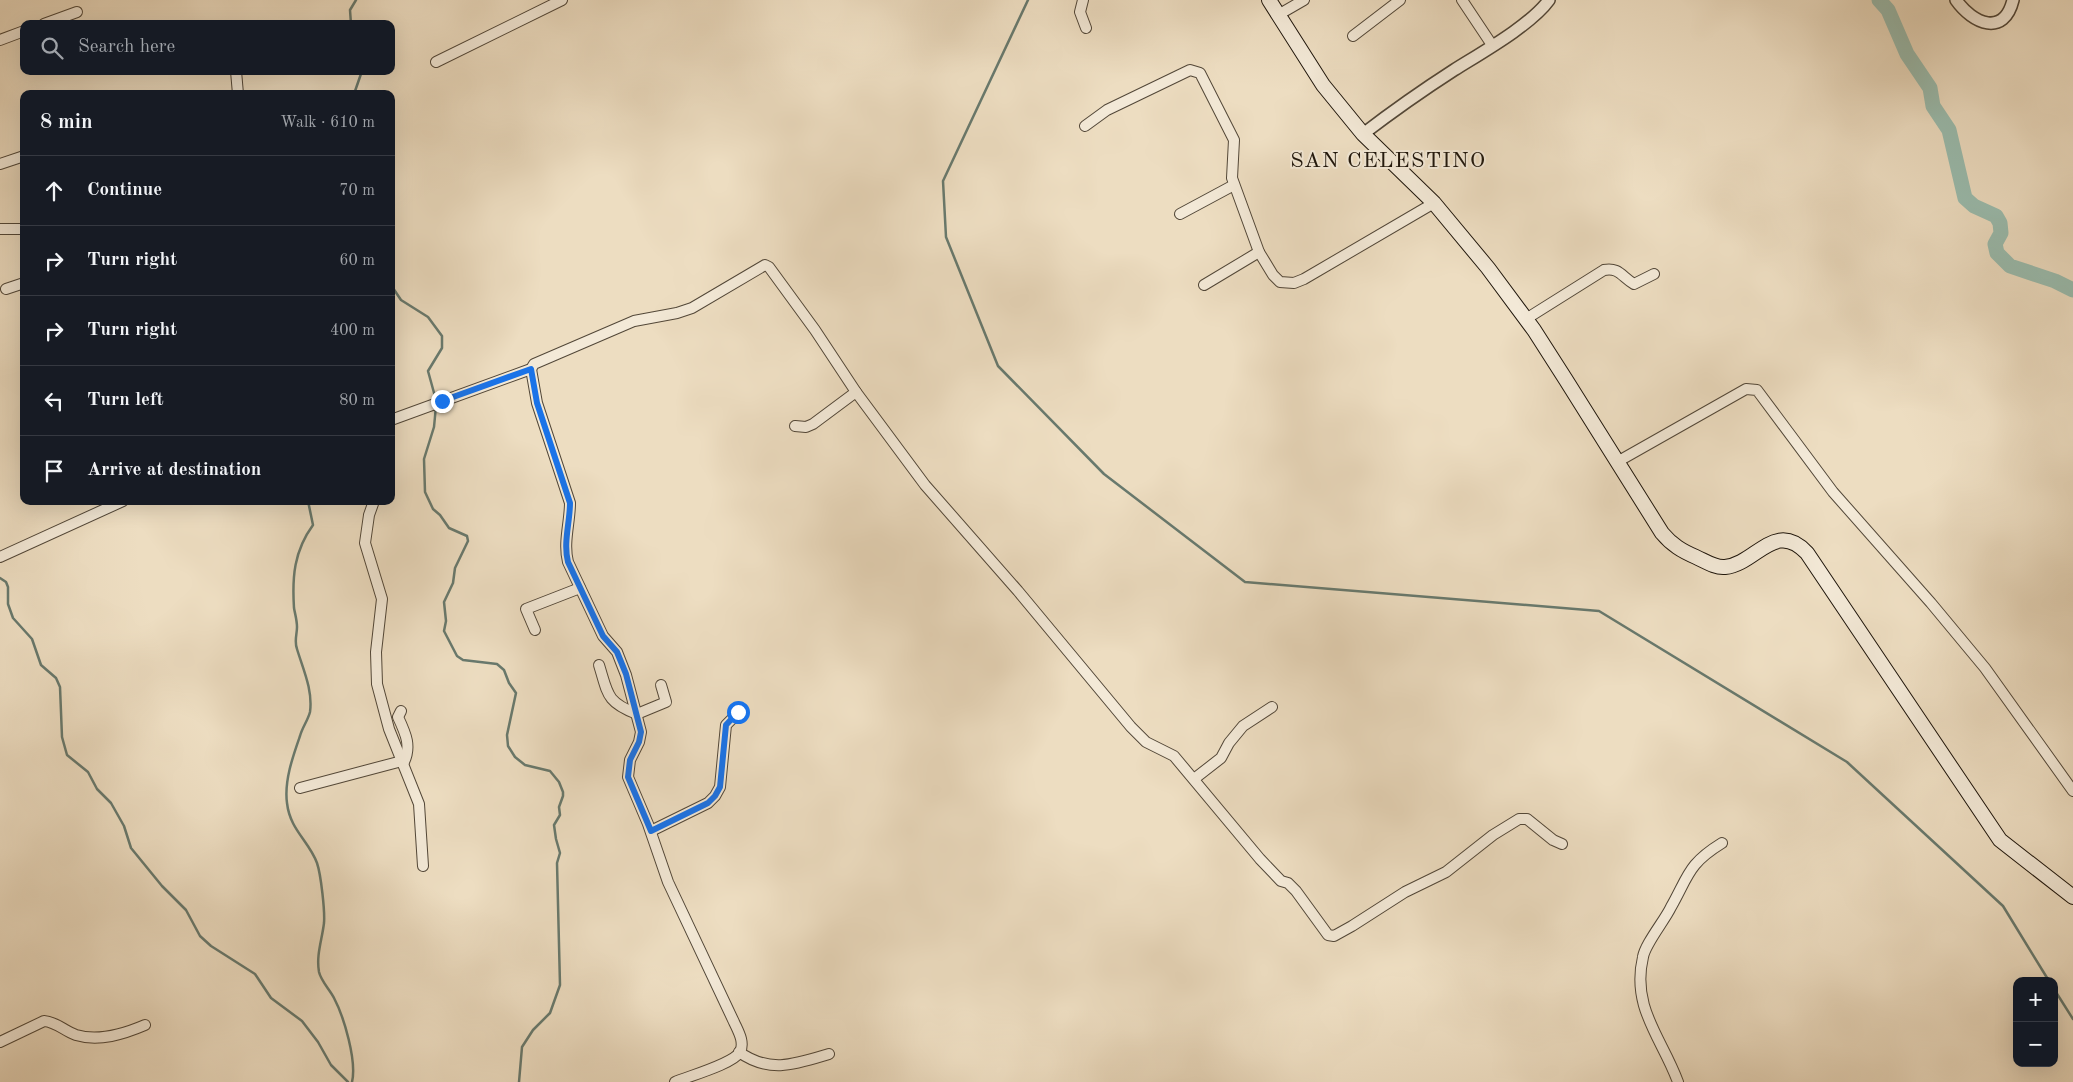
<!DOCTYPE html>
<html lang="en">
<head>
<meta charset="utf-8">
<style>
	body { margin:0; font-family:"Old Standard TT",serif; background:#20242c; color:#f1f3f6 }
	.controls { position:absolute; right:15px; bottom:15px; display:grid; overflow:hidden; border-radius:10px; box-shadow:0 5px 20px #0002 }
	.controls button { width:45px; height:45px; display:grid; place-items:center; padding:0; border:0; border-bottom:1px solid #363941; background:#171b24; color:#f1f3f6; font:25px sans-serif }
	.stop { position:absolute; width:15px; height:15px; margin:-11px; border:4px solid #1a73e8; border-radius:50%; background:#fff }
	.stop.end { background:#1a73e8; border-color:#fff; box-shadow:0 1px 5px #0008 }
	.list { margin:0; padding:0; list-style:none }
	h2 { display:flex; justify-content:space-between; align-items:center; height:65px; margin:0; padding:0 20px; font-size:21px }
	h2 small { font-size:16px; font-weight:400; color:#9ea1a6 }
	.list li { display:grid; grid-template-columns:32px 1fr auto; gap:15px; align-items:center; box-sizing:border-box; height:70px; padding:0 20px; border-top:1px solid #363941 }
	.list b { display:block; font-size:19px; white-space:nowrap }
	.list em { font-size:16px; font-style:normal; color:#9ea1a6 }
	.icon { flex:none; width:28px; height:28px; fill:none; stroke:currentColor; stroke-width:2; stroke-linecap:round; stroke-linejoin:round }
	.map { position:relative; flex:none; width:2073px; height:1082px; overflow:hidden }
	.search { position:absolute; background:#171b24; box-shadow:0 5px 20px #0002; left:20px; top:20px; width:375px; height:55px; display:flex; align-items:center; gap:12px; box-sizing:border-box; padding:0 18px; border-radius:10px; color:#9ea1a6; font-size:19px }
	.panel { position:absolute; background:#171b24; box-shadow:0 5px 20px #0002; left:20px; top:90px; width:375px; height:415px; border-radius:10px }
	.map>svg:first-child { display:block }
	.lines { fill:none; stroke-linecap:round; stroke-linejoin:round }
	.stream { stroke:#68796d; stroke-width:2.5 }
	.river { stroke:#9abcae; stroke-width:15 }
	.minor-casing { stroke:#524738; stroke-width:12 }
	.tertiary-casing { stroke:#524738; stroke-width:14 }
	.secondary-casing { stroke:#1e150b; stroke-width:16 }
	.minor { stroke:#f3e9d7; stroke-width:10 }
	.tertiary { stroke:#f3e9d7; stroke-width:11 }
	.secondary { stroke:#f3e9d7; stroke-width:14 }
	.route { stroke:#1a73e8; stroke-width:6 }
	.labels { text-anchor:middle; stroke-width:4; stroke-linejoin:round; paint-order:stroke }
	.quarter-label { font-size:22px; letter-spacing:1px; fill:#1e150b; stroke:#f3e9d7 }
</style>
</head>
<body>
<div class="map">
<svg width="2073" height="1082" viewBox="0 0 2073 1082">
	<rect width="100%" height="100%" fill="#edddc1"/>
	<filter id="stains"><feTurbulence type="fractalNoise" baseFrequency=".004" numOctaves="4"/><feColorMatrix values="0 0 0 0 .2 0 0 0 0 .09 0 0 0 0 .02 0 0 0 .5 -.17"/></filter>
	<radialGradient id="worn" r=".72"><stop offset=".6" stop-color="#630" stop-opacity="0"/><stop offset="1" stop-color="#630" stop-opacity=".3"/></radialGradient>
	<g class="lines">
		<!-- stream -->
		<g class="stream">
			<polyline points="1028,0 943,181 946,237 998,366 1104,474 1245,582 1599,611 1847,762 2003,906 2049,981"/>
			<polyline points="351,24 350,10 356,0"/>
			<polyline points="354,94 362,71"/>
			<polyline points="391,285 401,300 428,317 442,336 442,348 428,371 436,400"/>
			<polyline points="436,406 434,427 424,459 425,492 433,509 440,515 449,528 467,536 468,541 455,568 453,583 444,602 446,621 444,631 457,656 463,660 497,664 504,670 509,683 516,693 507,735 508,746 515,757 525,765 550,771 559,782 563,792 563,796 559,807 560,815 554,825 556,839 560,853 557,863 560,985 550,1013 533,1030 522,1047 519,1082"/>
			<path d="M 308,501 L 313,525 C 294,551 292,577 294,608 C 295,614 297,620 297,627 C 297,635 294,641 297,649 C 303,669 313,690 310,712 C 308,720 302,728 300,736 C 293,756 284,781 287,803 C 290,830 309,841 317,863 C 321,875 325,911 324,923 C 322,940 316,955 319,972 C 321,981 330,990 334,998 C 344,1017 357,1061 352,1082"/>
			<polyline points="0,578 6,582 8,587 8,604 13,618 32,639 41,665 56,678 60,687 62,737 67,755 88,772 97,789 111,803 124,826 131,848 162,886 186,910 200,936 211,946 255,974 271,998 302,1021 318,1042 331,1065 348,1082"/>
			<polyline points="2054,989 2073,1019"/>
		</g>
		<!-- river -->
		<polyline class="river" points="1879,0 1888,10 1907,54 1930,88 1933,106 1949,130 1965,198 1974,206 1996,216 2000,223 2001,233 1995,244 1997,253 2010,266 2055,281 2073,290"/>
		<defs>
			<g id="minor">
				<polyline points="1083,0 1080,12 1086,28"/>
				<polyline points="1462,0 1492,45"/>
				<polyline points="1278,15 1304,0"/>
				<polyline points="44,24 77,12"/>
				<polyline points="1353,36 1400,0"/>
				<polyline points="0,40 24,31"/>
				<polyline points="436,62 562,0"/>
				<polyline points="236,71 238,94"/>
				<polyline points="1085,126 1107,110 1190,70 1200,73 1234,140 1232,178 1259,252 1273,275 1280,282 1294,283 1304,279 1434,203"/>
				<polyline points="0,164 24,156"/>
				<polyline points="1180,214 1234,185"/>
				<polyline points="0,229 24,229"/>
				<polyline points="1204,285 1259,252"/>
				<polyline points="6,289 24,283"/>
				<path d="M 1526,319 L 1604,270 C 1619,267 1622,277 1634,284 L 1654,274"/>
				<path d="M 531,369 L 537,403 L 570,503 C 570,522 563,543 568,562 L 603,636 L 617,652 L 626,675 L 641,732 L 639,742 L 630,760 L 628,777 L 648,824 L 668,882 L 734,1022 C 738,1031 745,1042 740,1052 C 733,1064 689,1076 675,1082"/>
				<polyline points="391,420 531,369 534,364 634,321 677,313 692,308 765,265 769,267 815,330 856,392 925,485 1018,591 1131,727 1146,742 1174,756 1260,859 1281,881 1288,883 1296,891 1328,935 1334,936 1352,926 1405,892 1446,872 1493,835 1519,819 1527,819 1553,840 1562,844"/>
				<polyline points="795,426 806,427 813,424 856,392"/>
				<polyline points="1617,462 1746,389 1757,390 1833,492 1931,603 1985,668 2073,791"/>
				<polyline points="374,501 369,515 365,543 382,599 376,652 377,684 389,729 419,804 423,866"/>
				<polyline points="0,557 123,501"/>
				<polyline points="535,630 526,609 580,588"/>
				<path d="M 599,665 C 608,694 606,702 637,714 L 666,702 L 661,685"/>
				<path d="M 401,711 L 398,717 C 406,734 412,747 403,764"/>
				<polyline points="1194,779 1221,758 1229,743 1243,726 1272,707"/>
				<polyline points="300,788 402,761"/>
				<polyline points="651,831 708,803 715,796 720,787 726,725 739,712"/>
				<path d="M 0,1042 L 44,1021 C 57,1022 64,1031 76,1035 C 99,1042 124,1034 145,1025"/>
				<path d="M 739,1052 C 770,1074 796,1064 829,1054"/>
				<path d="M 1678,1082 C 1662,1038 1631,1008 1643,957 C 1645,944 1665,920 1671,907 C 1689,875 1688,864 1722,843"/>
			</g>
			<g id="tertiary">
				<path d="M 1956,0 C 1973,24 2004,37 2013,0"/>
				<path d="M 1363,134 C 1393,111 1423,90 1454,70 C 1481,53 1531,25 1549,0"/>
			</g>
			<path id="secondary" d="M 1269,0 L 1323,85 L 1363,134 L 1434,203 L 1488,268 L 1534,330 L 1566,380 L 1662,533 C 1672,545 1682,551 1696,557 C 1705,561 1715,568 1725,567 C 1756,564 1775,519 1807,553 L 2000,840 L 2073,897"/>
		</defs>
		<!-- minor casing -->
		<use href="#minor" class="minor-casing"/>
		<!-- tertiary casing -->
		<use href="#tertiary" class="tertiary-casing"/>
		<!-- secondary casing -->
		<use href="#secondary" class="secondary-casing"/>
		<!-- minor -->
		<use href="#minor" class="minor"/>
		<!-- tertiary -->
		<use href="#tertiary" class="tertiary"/>
		<!-- secondary -->
		<use href="#secondary" class="secondary"/>
	</g>
	<g class="lines">
		<!-- route -->
		<path class="route" d="M 442,401 L 531,369 L 537,403 L 570,503 C 570,522 563,543 568,562 L 603,636 L 617,652 L 626,674 L 641,732 L 639,742 L 630,760 L 628,777 L 651,831 L 708,803 L 715,796 L 720,787 L 726,725 L 738,712"/>
	</g>
	<g class="labels">
		<!-- quarter labels -->
		<g class="quarter-label">
			<text x="1388" y="167">SAN CELESTINO</text>
		</g>
	</g>
	<rect width="100%" height="100%" filter="url(#stains)"/>
	<rect width="100%" height="100%" fill="url(#worn)"/>
</svg>
<div class="controls">
<button>+</button>
<button>−</button>
</div>
<div class="stop" style="left:738px;top:712px"></div>
<div class="stop end" style="left:442px;top:401px"></div>
<div class="search"><svg class="icon" aria-label="search" viewBox="0 0 24 24"><circle cx="10" cy="10" r="6"/><path d="M15 15l6 6"/></svg>Search here</div>
<section class="panel">
<h2>8 min<small>Walk · 610 m</small></h2>
<ul class="list">
<li><svg class="icon" aria-label="ahead" viewBox="0 0 24 24"><path d="M12 20V5M6 11l6-6 6 6"/></svg><div><b>Continue</b></div><em>70 m</em></li>
<li><svg class="icon" aria-label="right" viewBox="0 0 24 24"><path d="M7 20v-9h11M14 6l5 5-5 5"/></svg><div><b>Turn right</b></div><em>60 m</em></li>
<li><svg class="icon" aria-label="right" viewBox="0 0 24 24"><path d="M7 20v-9h11M14 6l5 5-5 5"/></svg><div><b>Turn right</b></div><em>400 m</em></li>
<li><svg class="icon" aria-label="left" viewBox="0 0 24 24"><path d="M17 20v-9H6M10 6l-5 5 5 5"/></svg><div><b>Turn left</b></div><em>80 m</em></li>
<li><svg class="icon" aria-label="arrive" viewBox="0 0 24 24"><path d="M6 21V4h12l-3 4 3 4H6"/></svg><div><b>Arrive at destination</b></div></li>
</ul>
</section>
</div>
</body>
</html>
